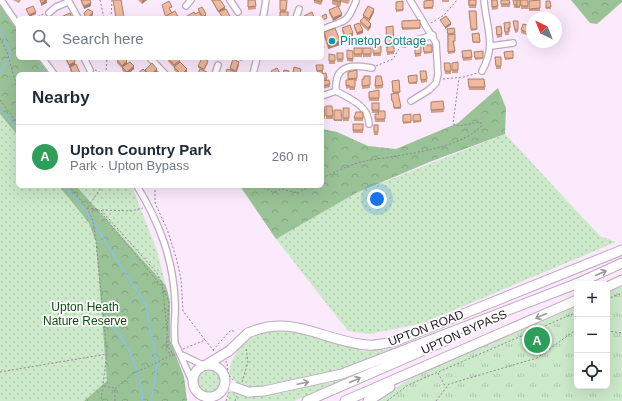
<!DOCTYPE html>
<html lang="en">
<head>
<meta charset="utf-8">
<style>
	body { margin:0; font-family:Helvetica,sans-serif; background:#f2f2f3; color:#1f2937 }
	.controls { position:absolute; right:12px; bottom:12px; display:grid; overflow:hidden; border-radius:6px; box-shadow:0 4px 16px #0002 }
	.controls button { width:36px; height:36px; display:grid; place-items:center; padding:0; border:0; border-bottom:1px solid #e0e1e3; background:#fff; color:#1f2937; font:20px sans-serif }
	.compass { position:absolute; left:526px; top:12px; width:36px; height:36px; border-radius:50%; background:#fff; box-shadow:0 4px 16px #0002; rotate:317deg }
	.you { position:absolute; left:377px; top:199px; width:14px; height:14px; margin:-10px; border:3px solid #fff; border-radius:50%; background:#1a73e8; box-shadow:0 0 0 6px #1a73e833 }
	.badge { display:grid; place-items:center; width:26px; height:26px; border-radius:50%; background:#2563eb; color:#fff; font-size:13px; font-weight:700 }
	.pin { position:absolute; translate:-50% -50%; border:2px solid #fff; box-shadow:0 1px 4px #0006 }
	.list { margin:0; padding:0; list-style:none }
	h2 { display:flex; justify-content:space-between; align-items:center; height:52px; margin:0; padding:0 16px; font-size:17px }
	h2 small { font-size:13px; font-weight:400; color:#747a83 }
	.list li { display:grid; grid-template-columns:26px 1fr auto; gap:12px; align-items:center; box-sizing:border-box; height:64px; padding:0 16px; border-top:1px solid #e0e1e3 }
	.list b { display:block; font-size:15px; white-space:nowrap }
	.list p { margin:0; font-size:13px; white-space:nowrap; color:#747a83 }
	.list em { font-size:13px; font-style:normal; color:#747a83 }
	.icon { flex:none; width:22px; height:22px; fill:none; stroke:currentColor; stroke-width:2; stroke-linecap:round; stroke-linejoin:round }
	.map { position:relative; flex:none; width:622px; height:401px; overflow:hidden }
	.search { position:absolute; background:#fff; box-shadow:0 4px 16px #0002; left:16px; top:16px; width:308px; height:44px; display:flex; align-items:center; gap:10px; box-sizing:border-box; padding:0 14px; border-radius:6px; color:#747a83; font-size:15px }
	.panel { position:absolute; background:#fff; box-shadow:0 4px 16px #0002; left:16px; top:72px; width:308px; height:116px; border-radius:6px }
	.map>svg:first-child { display:block }
	.grass { fill:url(#grass-dots) }
	.forest { fill:url(#forest-crowns) }
	.park { fill:url(#park-tufts) }
	.lines { fill:none; stroke-linecap:round; stroke-linejoin:round }
	.stream { stroke:#8cc0e6; stroke-width:1.5 }
	.minor-casing { stroke:#bfa9c0; stroke-width:8 }
	.trunk-casing { stroke:#bfa9c0; stroke-width:11 }
	.path { stroke:#938594; stroke-width:1; stroke-dasharray:2 2; stroke-linecap:butt }
	.minor { stroke:#fff; stroke-width:5.5 }
	.trunk { stroke:#fff; stroke-width:9 }
	.minor-bridge-casing { stroke:#bfa9c0; stroke-width:8; stroke-linecap:butt }
	.trunk-bridge-casing { stroke:#bfa9c0; stroke-width:11; stroke-linecap:butt }
	.minor-bridge { stroke:#fff; stroke-width:5.5 }
	.trunk-bridge { stroke:#fff; stroke-width:9 }
	.wall { fill:#d09f87 }
	.shaded-wall { fill:#a9826e }
	.building { fill:#f2b99d; stroke:#a9826e }
	.oneway { stroke:#9b989c }
	.culture-dot { fill:#0f9aa8; stroke:#fdfdfd; stroke-width:1.5 }
	.labels { text-anchor:middle; stroke-width:3.5; stroke-linejoin:round; paint-order:stroke }
	.culture-label { font-size:12px; fill:#0d838f; stroke:#fdfdfd; text-anchor:start }
	.park-label { font-size:12px; fill:#114c12; stroke:#fdfdfd }
	.street-label { font-size:12px; fill:#211922; stroke:#fdfdfd }
</style>
</head>
<body>
<div class="map">
<svg width="622" height="401" viewBox="0 0 622 401">
	<defs>
		<pattern id="grass-dots" width="8" height="8" patternUnits="userSpaceOnUse"><rect width="8" height="8" fill="#cce9ca"/><path d="M2 2h.1M6 6h.1" fill="none" stroke="#afc7ad" stroke-width="1.8" stroke-linecap="round"/></pattern>
		<pattern id="forest-crowns" width="20" height="18" patternUnits="userSpaceOnUse"><rect width="20" height="18" fill="#99c296"/><path d="M2 6a3 3 0 1 1 6 0M12 15a3 3 0 1 1 6 0" fill="none" stroke="#84a681"/></pattern>
		<pattern id="park-tufts" width="24" height="20" patternUnits="userSpaceOnUse"><rect width="24" height="20" fill="#cce9ca"/><path d="M3 7l-1-3M5 7V3M7 7l1-3M15 17l-1-3M17 17v-4M19 17l1-3" fill="none" stroke="#afc7ad"/></pattern>
	</defs>
	<rect width="100%" height="100%" fill="#fbe9fc"/>
	<!-- grass -->
	<g class="grass">
		<polygon points="0,5 18,32 18,58 37,58 49,74 18,74 18,186 132,186 157,251 170,302 170,340 184,377 187,401 0,401"/>
		<polygon points="505,134 600,236 616,242 423,323 370,334 348,331 276,239 356,193"/>
		<path d="M 268,331 L 306,332 L 363,351 L 382,350 L 397,347 L 333,373 L 254,388 L 235,382 L 229,372 C 233,350 246,337 268,331 Z"/>
		<polygon points="382,364 294,401 227,401 230,390 242,395 253,396 332,382"/>
		<circle cx="209" cy="382" r="12"/>
	</g>
	<!-- forest -->
	<g class="forest">
		<polygon points="571,0 622,0 622,2 597,24 590,23"/>
		<polygon points="0,5 18,32 18,58 37,58 49,74 18,74 18,136 0,114"/>
		<polygon points="498,88 506,108 505,134 432,161 356,193 276,239 240,186 322,186 322,129 337,132 368,146 396,149 458,123"/>
		<polygon points="59,186 76,186 166,286 170,302 170,340 184,377 187,401 84,401 107,381 96,242 89,223"/>
	</g>
	<!-- park -->
	<polygon class="park" points="622,286 622,401 374,401 416,375 577,306 577,386 607,386 607,293"/>
	<g class="lines">
		<!-- stream -->
		<g class="stream">
			<polyline points="0,29 11,54 0,73"/>
			<polyline points="0,109 18,130"/>
			<polyline points="65,186 87,213 146,305 157,365 151,401"/>
			<polyline points="104,317 104,323"/>
			<polyline points="107,317 108,323"/>
			<path d="M 107,323 C 129,337 141,377 143,401"/>
		</g>
		<defs>
			<g id="minor">
				<polyline points="1,0 18,25"/>
				<polyline points="68,0 78,18"/>
				<polyline points="230,0 238,12"/>
				<polyline points="410,0 436,43 438,74 436,83 429,90 411,101"/>
				<polyline points="186,6 191,0"/>
				<polyline points="49,13 56,7 68,2"/>
				<polyline points="263,18 266,0"/>
				<polyline points="296,18 299,9"/>
				<path d="M 322,30 C 343,18 345,29 356,1"/>
				<polyline points="404,44 433,35"/>
				<polyline points="491,46 513,43"/>
				<polyline points="42,58 54,74"/>
				<polyline points="84,58 90,70"/>
				<polyline points="150,58 165,74"/>
				<path d="M 482,71 C 497,45 486,27 484,0"/>
				<polyline points="215,74 218,65"/>
				<polyline points="253,74 257,58"/>
				<path d="M 336,91 C 349,98 369,106 369,124"/>
				<path d="M 322,96 L 336,91 C 334,65 351,64 372,68"/>
				<path d="M 137,186 C 159,222 173,258 175,301 C 176,315 173,329 175,343"/>
				<polyline points="180,354 192,381"/>
				<polyline points="180,354 205,366"/>
			</g>
			<g id="trunk">
				<polyline points="576,284 622,263"/>
				<polyline points="607,287 622,280"/>
				<path d="M 248,333 C 294,313 324,342 368,345 C 378,346 387,343 396,341 L 622,250"/>
				<circle cx="209" cy="381" r="16"/>
				<polyline points="206,365 229,351"/>
				<polyline points="248,392 264,391 342,374 581,282"/>
				<polyline points="307,401 447,340"/>
				<polyline points="345,401 577,300"/>
				<polyline points="368,401 390,387"/>
			</g>
		</defs>
		<!-- minor casing -->
		<use href="#minor" class="minor-casing"/>
		<!-- trunk casing -->
		<use href="#trunk" class="trunk-casing"/>
		<!-- path -->
		<g class="path">
			<polyline points="100,0 104,18"/>
			<polyline points="34,18 44,14"/>
			<polyline points="111,18 112,0"/>
			<polyline points="431,23 444,15 457,0"/>
			<polyline points="0,38 7,52 18,91"/>
			<polyline points="376,66 393,59 400,47"/>
			<polyline points="95,70 103,74"/>
			<polyline points="106,74 107,58"/>
			<polyline points="443,79 464,77 477,73"/>
			<polyline points="0,100 18,124"/>
			<path d="M 322,178 C 336,172 350,164 365,161 C 397,155 461,150 482,125 L 480,122 L 459,126 L 453,124 L 459,78"/>
			<polyline points="69,186 87,208 93,221 96,242 107,353 101,401"/>
			<polyline points="155,186 155,203 167,229 176,257 181,279 183,311 205,340"/>
			<polyline points="260,186 273,192 282,189 298,193 310,186"/>
			<polyline points="88,207 102,186"/>
			<polyline points="87,208 98,209 163,288 169,302 166,350 169,353 173,354"/>
			<polyline points="92,209 99,210"/>
			<polyline points="101,210 157,273 162,283 167,329"/>
			<polyline points="102,210 131,211 143,208"/>
			<polyline points="607,299 622,293"/>
			<polyline points="110,326 110,324"/>
			<polyline points="607,331 622,333"/>
			<polyline points="168,336 168,347 173,354"/>
			<polyline points="183,349 205,340 214,351"/>
			<polyline points="213,350 231,330 235,332"/>
			<polyline points="225,362 227,362 228,374 233,380"/>
			<polyline points="0,372 107,354"/>
			<polyline points="438,373 445,386"/>
			<polyline points="242,382 248,362 246,347"/>
			<polyline points="104,386 114,388"/>
			<polyline points="115,401 115,389 135,372 148,367 171,355"/>
			<polyline points="226,401 229,392"/>
			<polyline points="235,401 237,396"/>
			<polyline points="387,401 408,385 577,312"/>
			<polyline points="436,401 449,384 537,358 577,329"/>
		</g>
		<!-- minor -->
		<use href="#minor" class="minor"/>
		<!-- trunk -->
		<use href="#trunk" class="trunk"/>
		<defs>
			<polyline id="minor-bridge" points="175,343 180,354"/>
			<g id="trunk-bridge">
				<polyline points="229,351 248,333"/>
				<polyline points="234,387 248,392"/>
			</g>
		</defs>
		<!-- minor-bridge casing -->
		<use href="#minor-bridge" class="minor-bridge-casing"/>
		<!-- trunk-bridge casing -->
		<use href="#trunk-bridge" class="trunk-bridge-casing"/>
		<!-- minor-bridge -->
		<use href="#minor-bridge" class="minor-bridge"/>
		<!-- trunk-bridge -->
		<use href="#trunk-bridge" class="trunk-bridge"/>
	</g>
	<!-- wall -->
	<g class="wall">
		<polygon points="13,0 21,0 19,3"/>
		<polygon points="81,0 90,0 91,6 84,9 81,2"/>
		<polygon points="138,0 147,0 142,4"/>
		<polygon points="211,0 220,0 225,9 218,12"/>
		<polygon points="248,0 255,0 256,9 248,10"/>
		<polygon points="280,0 287,0 286,12 280,13"/>
		<polygon points="313,0 323,0 321,5 314,3 314,1"/>
		<polygon points="332,0 350,0 348,4 341,2 340,7 332,4"/>
		<polygon points="433,0 433,9 424,9 424,1"/>
		<rect x="442" y="0" width="7" height="2"/>
		<polygon points="468,0 476,0 476,8 469,8"/>
		<polygon points="491,0 497,0 498,9 492,10"/>
		<polygon points="501,0 509,0 510,7 501,7"/>
		<polygon points="513,0 520,0 520,8 514,8"/>
		<polygon points="520,0 528,0 528,9 521,9"/>
		<polygon points="540,0 540,11 529,11 529,1"/>
		<polygon points="403,1 403,11 396,12 396,2"/>
		<polygon points="546,1 550,1 551,9 546,9"/>
		<polygon points="329,10 342,16 333,21 329,13"/>
		<polygon points="469,11 476,11 477,30 471,31"/>
		<polygon points="374,12 369,22 371,27 368,31 360,24 360,21 363,18 363,15"/>
		<polygon points="420,20 420,29 402,30 402,21"/>
		<polygon points="513,21 518,21 518,32 515,33"/>
		<polygon points="510,22 510,31 508,31 509,35 505,35 504,23"/>
		<polygon points="354,25 363,33 357,35 354,28"/>
		<polygon points="393,26 394,54 387,55 386,27"/>
		<polygon points="342,28 353,36 345,39 342,31"/>
		<polygon points="454,28 455,42 454,42 455,53 448,54 447,29"/>
		<polygon points="496,29 502,34 502,37 497,38"/>
		<polygon points="531,29 529,36 521,33 521,30"/>
		<polygon points="324,32 340,45 328,49 324,36"/>
		<polygon points="479,33 480,43 473,43 472,34"/>
		<polygon points="322,39 324,48 324,51 322,52"/>
		<polygon points="421,45 421,56 415,57 415,46"/>
		<polygon points="423,45 432,45 432,53 424,54"/>
		<polygon points="381,46 381,56 373,56 373,47"/>
		<rect x="354" y="48" width="8" height="9"/>
		<rect x="363" y="48" width="8" height="9"/>
		<polygon points="347,50 353,51 353,62 347,61"/>
		<polygon points="471,50 472,60 463,61 462,54"/>
		<polygon points="483,51 483,59 475,60 474,52"/>
		<polygon points="513,51 513,59 505,60 504,52"/>
		<rect x="337" y="53" width="6" height="9"/>
		<polygon points="329,54 335,55 335,64 329,64"/>
		<polygon points="495,57 501,57 501,69 496,69"/>
		<polygon points="65,58 74,58 75,64 80,74 72,74 70,70 70,68"/>
		<polygon points="166,58 178,58 187,72 185,74 178,74 174,70 174,68 168,61 168,60"/>
		<polygon points="234,58 243,58 242,61 234,59"/>
		<polygon points="117,60 127,64 134,69 128,74 125,74 122,70 122,68 117,63"/>
		<polygon points="458,62 458,73 452,73 452,63"/>
		<polygon points="208,63 204,71 198,68 198,66"/>
		<polygon points="444,63 450,63 451,74 445,74"/>
		<polygon points="239,65 236,74 234,73 234,74 230,70 230,68"/>
		<polygon points="316,65 323,70 323,73 317,73"/>
		<polygon points="357,70 357,81 355,81 355,90 350,90 349,88 346,89 346,80 348,80 348,72"/>
		<polygon points="293,72 301,72 300,74 293,74"/>
		<polygon points="322,74 327,78 327,80 330,84 330,87 322,89"/>
		<polygon points="420,74 427,79 427,82 421,83"/>
		<polygon points="417,75 417,84 409,84 408,76"/>
		<polygon points="370,76 370,88 362,89 362,79 364,79"/>
		<polygon points="376,76 383,85 383,88 375,89"/>
		<polygon points="399,80 400,93 398,93 401,109 394,109 393,102 392,102 391,94 393,94 392,81"/>
		<polygon points="468,82 485,87 485,90 469,90"/>
		<polygon points="379,90 379,101 369,101 369,92"/>
		<polygon points="443,101 444,112 431,113 431,102"/>
		<polygon points="372,103 379,103 379,111 385,111 385,122 375,122 375,114 379,114 379,113 372,113"/>
		<polygon points="322,106 325,116 325,119 322,119"/>
		<polygon points="326,106 333,116 333,119 326,119"/>
		<rect x="343" y="108" width="6" height="13"/>
		<polygon points="334,110 342,120 342,121 334,121"/>
		<polygon points="363,112 363,121 354,121 354,118"/>
		<polygon points="411,114 411,123 403,124 403,115"/>
		<polygon points="420,114 421,122 413,123 413,115"/>
		<rect x="353" y="124" width="10" height="9"/>
		<rect x="374" y="125" width="4" height="10"/>
	</g>
	<!-- shaded-wall -->
	<g class="shaded-wall">
		<polygon points="47,0 47,3 41,6 41,3"/>
		<polygon points="143,0 147,0 142,4 142,1"/>
		<polygon points="341,0 341,2 340,7 340,2"/>
		<polygon points="91,3 91,6 84,9 84,6"/>
		<polygon points="225,7 225,9 218,12 218,11"/>
		<polygon points="374,9 374,12 369,22 369,19"/>
		<polygon points="36,12 36,14 29,17 29,15"/>
		<polygon points="93,12 93,15 90,18 88,18"/>
		<polygon points="206,14 206,17 203,18 203,17"/>
		<polygon points="342,14 342,16 333,21 333,18"/>
		<polygon points="451,23 451,25 445,29 445,27"/>
		<polygon points="371,24 371,27 368,31 368,28"/>
		<polygon points="363,30 363,33 357,35 357,33"/>
		<polygon points="353,33 353,36 345,39 345,36"/>
		<polygon points="340,41 340,45 328,49 328,45"/>
		<polygon points="127,61 127,64 122,67 122,68 122,66"/>
		<polygon points="75,62 75,65 69,68 69,65"/>
		<polygon points="239,62 239,65 236,74 236,71"/>
		<polygon points="134,66 134,69 128,74 127,74 127,72"/>
		<polygon points="157,69 157,72 155,74 151,74"/>
		<polygon points="187,69 187,72 185,74 182,74"/>
	</g>
	<!-- building -->
	<g class="building">
		<polygon points="40,0 47,0 41,3"/>
		<polygon points="81,0 90,0 91,3 84,6"/>
		<polygon points="113,0 121,0 124,17 116,18"/>
		<polygon points="212,0 220,0 225,7 218,11"/>
		<polygon points="248,0 255,0 256,6 248,7"/>
		<polygon points="280,0 287,0 286,10 280,10"/>
		<polygon points="314,0 322,0 321,2"/>
		<polygon points="333,0 341,0 340,2"/>
		<polygon points="433,0 433,7 424,8 424,1"/>
		<rect x="469" y="0" width="7" height="5"/>
		<polygon points="492,0 497,0 498,6 492,7"/>
		<polygon points="501,0 509,0 510,4 501,4"/>
		<polygon points="513,0 517,0 517,5 514,5"/>
		<polygon points="517,0 520,0 520,6 517,7"/>
		<polygon points="520,0 528,0 528,6 521,6"/>
		<polygon points="540,0 540,8 529,9 529,1"/>
		<polygon points="169,1 172,7 169,8 172,13 166,16 166,18 162,5"/>
		<polygon points="403,1 403,10 396,10 396,2"/>
		<polygon points="546,1 550,1 551,7 546,8"/>
		<polygon points="33,6 36,12 29,15 26,9"/>
		<polygon points="338,6 342,14 333,18 329,10"/>
		<polygon points="368,6 374,9 369,19 363,15"/>
		<polygon points="202,7 206,14 203,17 198,9"/>
		<polygon points="88,9 93,12 88,18 87,18 85,16 84,13"/>
		<polygon points="226,9 231,18 223,18 219,12"/>
		<polygon points="175,11 178,17 177,18 168,18 166,16"/>
		<polygon points="469,11 476,11 477,29 471,29"/>
		<polygon points="194,12 195,14 199,12 203,18 188,18 187,16"/>
		<rect x="280" y="12" width="8" height="6"/>
		<polygon points="312,12 314,17 312,18 305,18 304,16"/>
		<polygon points="70,13 72,18 61,18 61,17"/>
		<polygon points="326,14 327,18 323,20 322,16"/>
		<polygon points="446,16 451,23 445,27 440,20"/>
		<polygon points="364,17 371,24 368,28 360,21"/>
		<polygon points="420,20 420,28 402,28 402,21"/>
		<polygon points="513,21 518,21 518,30 515,30"/>
		<polygon points="510,22 510,28 508,28 509,32 505,32 504,23"/>
		<polygon points="359,23 363,30 357,33 354,25"/>
		<polygon points="523,24 531,26 529,33 521,30"/>
		<polygon points="350,25 353,33 345,36 342,28"/>
		<polygon points="393,26 394,46 387,47 387,48 386,27"/>
		<polygon points="501,26 502,34 497,35 496,27"/>
		<polygon points="335,28 340,41 328,45 324,32"/>
		<polygon points="454,28 455,33 448,34 447,29"/>
		<polygon points="479,33 480,42 473,42 472,34"/>
		<polygon points="455,34 455,41 453,41 455,51 448,52 448,35"/>
		<polygon points="322,39 323,39 324,48 322,49"/>
		<polygon points="421,45 421,53 415,54 415,46"/>
		<polygon points="423,45 432,45 432,52 424,52"/>
		<polygon points="381,46 381,53 373,53 373,47"/>
		<polygon points="394,46 394,52 387,52 387,47"/>
		<rect x="354" y="48" width="8" height="6"/>
		<rect x="363" y="48" width="8" height="6"/>
		<polygon points="347,50 353,51 353,59 347,58"/>
		<polygon points="471,50 472,57 463,58 462,51"/>
		<polygon points="483,51 483,58 475,58 474,52"/>
		<polygon points="513,51 513,58 505,58 504,52"/>
		<rect x="337" y="53" width="6" height="6"/>
		<polygon points="329,54 335,55 335,61 329,61"/>
		<polygon points="495,57 501,57 501,66 496,66"/>
		<polygon points="66,58 74,58 75,62 69,65"/>
		<polygon points="122,58 125,58 127,61 122,66 117,60"/>
		<polygon points="168,58 178,58 180,60 174,65"/>
		<polygon points="202,58 208,61 204,69 198,66"/>
		<polygon points="233,59 239,62 236,71 230,68"/>
		<polygon points="130,62 134,66 127,72 122,67"/>
		<polygon points="180,62 187,69 182,74 181,74 174,67"/>
		<polygon points="458,62 458,70 452,70 452,63"/>
		<polygon points="152,63 157,69 151,74 149,74 145,70"/>
		<polygon points="444,63 450,63 451,71 445,71"/>
		<polygon points="76,64 80,73 79,74 73,74 70,67"/>
		<polygon points="316,65 323,65 323,70 317,71"/>
		<polygon points="294,67 301,69 300,74 293,72"/>
		<polygon points="277,68 280,73 279,74 273,74 271,71"/>
		<polygon points="143,69 148,74 137,74"/>
		<polygon points="200,69 207,72 206,74 198,74"/>
		<polygon points="227,69 234,71 233,74 226,74"/>
		<polygon points="284,70 289,71 289,74 283,74"/>
		<polygon points="357,70 357,78 348,79 348,72"/>
		<polygon points="420,71 426,71 427,79 421,80"/>
		<polygon points="326,73 327,78 322,79 322,74 320,74"/>
		<polygon points="417,75 417,82 409,83 408,76"/>
		<polygon points="364,76 370,76 370,85 362,86 362,79 364,79"/>
		<polygon points="376,76 381,76 383,85 375,86"/>
		<polygon points="355,79 355,87 350,87 349,85 346,86 346,80"/>
		<polygon points="468,79 484,79 485,87 469,87"/>
		<polygon points="329,80 330,84 322,86 322,81"/>
		<polygon points="399,80 400,92 393,92 392,81"/>
		<polygon points="379,90 379,98 369,98 369,92"/>
		<polygon points="398,93 401,107 394,108 393,101 392,101 391,94"/>
		<polygon points="443,101 444,109 431,110 431,102"/>
		<rect x="372" y="103" width="7" height="7"/>
		<polygon points="322,106 324,106 325,116 322,116"/>
		<polygon points="326,106 332,106 333,116 326,116"/>
		<rect x="343" y="108" width="6" height="10"/>
		<polygon points="334,110 341,110 342,120 334,120"/>
		<polygon points="378,111 385,111 385,119 375,119 375,114 379,114"/>
		<polygon points="356,112 363,112 363,118 354,118"/>
		<polygon points="411,114 411,122 403,122 403,115"/>
		<polygon points="420,114 421,121 413,121 413,115"/>
		<rect x="353" y="124" width="10" height="6"/>
		<rect x="374" y="125" width="4" height="7"/>
	</g>
	<!-- one-way arrows -->
	<defs><path id="oneway-shaft" d="M-6 0H5M1.5-3L5.5 0L1.5 3" fill="none" stroke-width="1.6" stroke-linecap="round" stroke-linejoin="round"/></defs>
	<g class="oneway">
		<use href="#oneway-shaft" transform="translate(601 273) rotate(-24)"/>
		<use href="#oneway-shaft" transform="translate(541 316) rotate(156)"/>
		<use href="#oneway-shaft" transform="translate(355 380) rotate(-24)"/>
		<use href="#oneway-shaft" transform="translate(303 383) rotate(-12)"/>
	</g>
	<!-- markers -->
	<circle class="culture-dot" cx="332" cy="41" r="4"/>
	<g class="labels">
		<!-- culture labels -->
		<g class="culture-label">
			<text x="340" y="45">Pinetop Cottage</text>
		</g>
		<!-- park labels -->
		<g class="park-label">
			<text x="85" y="311">Upton Heath<tspan x="85" dy="14">Nature Reserve</tspan></text>
		</g>
		<!-- street labels -->
		<g class="street-label">
			<text transform="translate(426 328) rotate(-21)" y="4">UPTON ROAD</text>
			<text transform="translate(464 332) rotate(-24)" y="4">UPTON BYPASS</text>
		</g>
	</g>
</svg>
<div class="controls">
<button>+</button>
<button>−</button>
<button><svg class="icon" aria-label="locate" viewBox="0 0 24 24"><circle cx="12" cy="12" r="6"/><path d="M12 2v4M12 18v4M2 12h4M18 12h4"/></svg></button>
</div>
<svg class="compass" viewBox="-18 -18 36 36"><path d="M0-13l5 13h-10z" fill="#e53935"/><path d="M0 13l5-13h-10z" fill="#747a83"/></svg>
<div class="you"></div>
<div class="pin badge" style="left:537px;top:340px;background:#2e9e5b">A</div>
<div class="search"><svg class="icon" aria-label="search" viewBox="0 0 24 24"><circle cx="10" cy="10" r="6"/><path d="M15 15l6 6"/></svg>Search here</div>
<section class="panel">
<h2>Nearby<small></small></h2>
<ul class="list">
<li><span class="badge" style="background:#2e9e5b">A</span><div><b>Upton Country Park</b><p>Park · Upton Bypass</p></div><em>260 m</em></li>
</ul>
</section>
</div>
</body>
</html>
